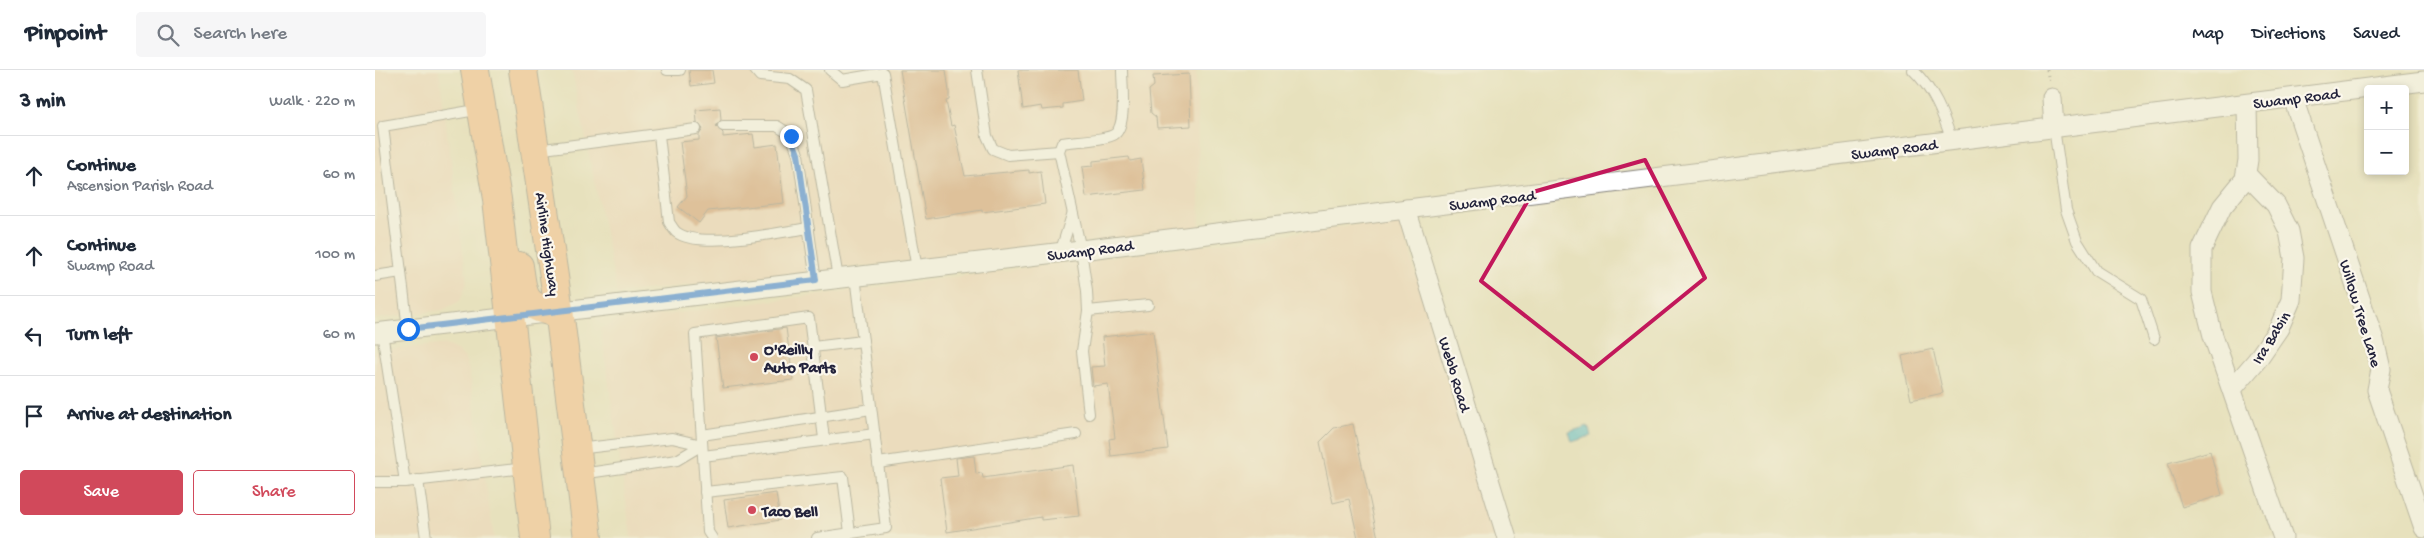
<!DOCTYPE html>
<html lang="en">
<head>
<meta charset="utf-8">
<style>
	body { margin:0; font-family:"Gochi Hand",sans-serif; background:#f6f6f7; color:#1f2937 }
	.controls { position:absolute; right:15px; top:15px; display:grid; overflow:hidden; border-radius:5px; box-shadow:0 2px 8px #0003 }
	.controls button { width:45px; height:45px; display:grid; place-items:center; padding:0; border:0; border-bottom:1px solid #e0e1e3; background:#fff; color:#1f2937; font:25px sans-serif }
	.stop { position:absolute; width:15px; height:15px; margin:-11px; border:4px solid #1a73e8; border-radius:50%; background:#fff }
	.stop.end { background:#1a73e8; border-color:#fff; box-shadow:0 1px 5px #0008 }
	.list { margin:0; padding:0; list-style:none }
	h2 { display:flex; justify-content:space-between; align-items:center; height:65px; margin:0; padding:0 20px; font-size:21px }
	h2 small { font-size:16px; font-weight:400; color:#747a83 }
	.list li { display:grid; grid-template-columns:32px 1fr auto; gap:15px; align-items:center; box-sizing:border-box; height:80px; padding:0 20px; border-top:1px solid #e0e1e3 }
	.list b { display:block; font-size:19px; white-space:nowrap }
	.list p { margin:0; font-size:16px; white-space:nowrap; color:#747a83 }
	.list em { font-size:16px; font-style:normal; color:#747a83 }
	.actions { display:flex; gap:10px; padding:15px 20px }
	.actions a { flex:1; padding:11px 0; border:1px solid #d1495b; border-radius:5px; text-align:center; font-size:18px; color:#d1495b }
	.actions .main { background:#d1495b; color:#fff }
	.icon { flex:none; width:28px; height:28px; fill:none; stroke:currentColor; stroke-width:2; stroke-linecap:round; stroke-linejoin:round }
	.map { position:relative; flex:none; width:2049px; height:468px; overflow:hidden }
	header { display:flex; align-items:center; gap:30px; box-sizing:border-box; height:70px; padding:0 25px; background:#fff; border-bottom:1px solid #e0e1e3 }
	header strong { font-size:24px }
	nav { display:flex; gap:28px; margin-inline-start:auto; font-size:18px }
	.search { width:350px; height:45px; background:#f6f6f7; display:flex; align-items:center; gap:12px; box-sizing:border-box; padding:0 18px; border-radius:5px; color:#747a83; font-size:19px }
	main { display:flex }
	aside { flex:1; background:#fff }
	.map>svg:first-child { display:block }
	.built { fill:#f0d6bc }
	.water { fill:#53bcd0; stroke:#3a6f86 }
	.building { fill:#d2996f }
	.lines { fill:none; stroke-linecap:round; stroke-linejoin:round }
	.lane-casing { stroke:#84827c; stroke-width:12 }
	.street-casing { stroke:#84827c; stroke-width:21 }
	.highway-casing { stroke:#84827c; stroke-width:30 }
	.path { stroke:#84827c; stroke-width:3; stroke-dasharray:1 4; stroke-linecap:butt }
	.lane { stroke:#fff; stroke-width:10 }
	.street { stroke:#fff; stroke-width:19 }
	.highway { stroke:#f8bd89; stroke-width:28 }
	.route { stroke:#1a73e8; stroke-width:6 }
	.marked { fill:none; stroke:#c2185b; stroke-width:4; stroke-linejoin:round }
	.poi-dot { fill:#d1495b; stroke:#fbf7ec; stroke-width:2 }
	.labels { text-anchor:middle; stroke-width:4.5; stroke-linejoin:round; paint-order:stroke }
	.street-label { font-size:16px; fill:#22223b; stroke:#fbf7ec }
	.poi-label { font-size:16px; font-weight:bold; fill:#22223b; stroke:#fbf7ec; text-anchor:start }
</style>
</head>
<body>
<header>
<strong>Pinpoint</strong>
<div class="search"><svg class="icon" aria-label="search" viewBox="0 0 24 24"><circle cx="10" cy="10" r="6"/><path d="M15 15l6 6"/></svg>Search here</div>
<nav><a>Map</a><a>Directions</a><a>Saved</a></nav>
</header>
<main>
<aside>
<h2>3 min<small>Walk · 220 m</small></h2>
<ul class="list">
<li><svg class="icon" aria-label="ahead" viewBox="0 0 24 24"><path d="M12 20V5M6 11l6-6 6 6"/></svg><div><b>Continue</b><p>Ascension Parish Road</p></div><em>60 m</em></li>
<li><svg class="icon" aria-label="ahead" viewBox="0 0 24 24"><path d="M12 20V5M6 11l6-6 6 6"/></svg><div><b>Continue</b><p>Swamp Road</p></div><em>100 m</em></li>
<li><svg class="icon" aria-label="left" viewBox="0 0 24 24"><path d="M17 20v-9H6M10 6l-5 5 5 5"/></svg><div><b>Turn left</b></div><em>60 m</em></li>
<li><svg class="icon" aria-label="arrive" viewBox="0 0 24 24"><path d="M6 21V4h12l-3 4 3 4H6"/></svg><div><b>Arrive at destination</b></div></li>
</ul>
<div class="actions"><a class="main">Save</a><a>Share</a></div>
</aside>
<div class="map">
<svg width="2049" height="468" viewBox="0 0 2049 468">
	<rect width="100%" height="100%" fill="#fbf7ec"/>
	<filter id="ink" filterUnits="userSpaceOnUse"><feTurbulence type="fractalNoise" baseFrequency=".02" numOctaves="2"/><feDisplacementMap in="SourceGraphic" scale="10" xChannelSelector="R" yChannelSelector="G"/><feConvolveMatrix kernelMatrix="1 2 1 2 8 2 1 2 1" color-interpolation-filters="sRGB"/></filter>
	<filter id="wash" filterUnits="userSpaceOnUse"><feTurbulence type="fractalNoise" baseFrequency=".0096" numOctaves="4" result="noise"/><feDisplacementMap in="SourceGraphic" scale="20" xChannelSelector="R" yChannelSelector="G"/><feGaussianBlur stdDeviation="1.12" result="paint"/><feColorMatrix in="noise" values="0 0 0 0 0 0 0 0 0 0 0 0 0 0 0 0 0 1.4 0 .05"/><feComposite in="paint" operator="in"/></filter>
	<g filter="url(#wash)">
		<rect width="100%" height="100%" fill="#e7e1bd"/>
		<!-- built -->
		<g class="built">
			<polygon points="0,0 64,0 92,213 85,231 68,240 0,249"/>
			<polygon points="197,0 821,0 825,160 242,223"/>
			<polygon points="1025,149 1122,468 256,468 226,259 240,251"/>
			<polygon points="69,274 82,280 90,288 94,300 119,468 0,468 0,282"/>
		</g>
		<!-- water -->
		<polygon class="water" points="1213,356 1216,366 1197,372 1194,362"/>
		<g id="blocks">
			<!-- building -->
			<g class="building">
				<polygon points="314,0 337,0 339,13 316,16"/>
				<polygon points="525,0 571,0 574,21 574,30 571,31 576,56 579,55 590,106 654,100 654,103 666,101 670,134 607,142 607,140 551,149"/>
				<polygon points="643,0 703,0 707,31 688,34 688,38 667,40 666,36 648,39"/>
				<polygon points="814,4 816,56 782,58 781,47 776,43 774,20 779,16 778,6"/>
				<polygon points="345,38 346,50 341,56 348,63 348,67 378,64 380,77 402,74 409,133 333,141 324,153 303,137 312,126 305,72 324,70 324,65 328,59 322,52 321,40"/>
				<polygon points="754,87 755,91 766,89 770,120 711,127 707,97 718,96 718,91"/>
				<polygon points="411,258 418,310 348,318 341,268"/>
				<polygon points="778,261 793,379 736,386 734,369 740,368 733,314 718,316 716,297 730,296 727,267"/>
				<polygon points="1558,279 1568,323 1536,330 1527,286"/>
				<polygon points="978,354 1003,468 983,468 974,429 958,433 945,372 959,358"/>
				<polygon points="1835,381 1847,425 1807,437 1793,393"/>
				<polygon points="599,386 601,404 607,403 608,408 698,395 704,446 666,450 666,447 572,462 565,408 583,406 581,388"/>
				<polygon points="401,423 405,450 353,458 349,430"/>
			</g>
		</g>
	</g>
	<g filter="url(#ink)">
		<use href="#blocks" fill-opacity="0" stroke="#84827c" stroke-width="1"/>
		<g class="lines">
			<defs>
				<g id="lane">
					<polyline points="292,0 305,0"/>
					<polyline points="380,0 385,6 415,9 431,20 463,208"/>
					<polyline points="455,0 467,10 508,3 542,199"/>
					<polyline points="602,0 612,66 618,79 633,85 684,81"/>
					<path d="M 1538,0 C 1559,20 1568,44 1577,71"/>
					<polyline points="348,56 402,56 416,65 423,84 441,211"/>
					<polyline points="1679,58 1691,140 1702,171 1721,201 1766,229 1779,269"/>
					<path d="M 284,65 L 294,152 C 296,155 298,159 301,162 C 324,180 405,162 434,158"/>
					<polyline points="161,80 321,59"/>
					<polyline points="685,183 697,145"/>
					<polyline points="0,206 26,202"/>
					<polyline points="713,241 773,235"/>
					<polyline points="33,259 8,56 107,39"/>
					<polyline points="7,262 30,412 150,398"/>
					<polyline points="438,277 488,271"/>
					<path d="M 714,344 L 707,281 L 713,241 L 712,221 L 706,180 L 684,81 L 687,73 C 698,71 732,70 740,64 C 752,54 747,15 747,0"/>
					<polyline points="327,365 496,339"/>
					<polyline points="202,379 297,368 327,375"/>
					<polyline points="328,386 500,364"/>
					<polyline points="503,393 701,364"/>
					<polyline points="206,404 302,390 327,375"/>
					<polyline points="43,410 51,468"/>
					<polyline points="0,412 30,412"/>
					<polyline points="330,422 468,407 475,463"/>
					<polyline points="337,468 333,462 320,264 434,248 449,369"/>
					<polyline points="442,468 511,458 480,206"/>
				</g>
				<g id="street">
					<polyline points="1677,28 1679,58"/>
					<polyline points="1918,28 1999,270 2006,299 2002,320 2049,458"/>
					<polyline points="1872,34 1873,90 1870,109 1847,137 1827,179 1827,222 1838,266 1908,468"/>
					<polyline points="1031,139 1132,468"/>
					<polyline points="0,263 706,180 2049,11"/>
					<polyline points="1857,319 1882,290 1904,258 1916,230 1919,188 1914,161 1901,135 1871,104"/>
				</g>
				<g id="highway">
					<polyline points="100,0 122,129 160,468"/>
					<polyline points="148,0 184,240 213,468"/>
					<path d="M 144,196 C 148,221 146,235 174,241"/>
				</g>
			</defs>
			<!-- lane casing -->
			<use href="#lane" class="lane-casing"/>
			<!-- street casing -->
			<use href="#street" class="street-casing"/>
			<!-- highway casing -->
			<use href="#highway" class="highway-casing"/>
			<!-- path -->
			<polyline class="path" points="1672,0 1674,13"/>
			<!-- lane -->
			<use href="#lane" class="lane"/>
			<!-- street -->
			<use href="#street" class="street"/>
			<!-- highway -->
			<use href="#highway" class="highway"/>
		</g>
	</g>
	<g class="lines" filter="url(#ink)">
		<!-- route -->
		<polyline class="route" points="33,259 441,210 423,84 416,66"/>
	</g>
	<!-- marked area -->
	<path d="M0 0H2049V468H0ZM 1270,90 L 1330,208 L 1218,299 L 1106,211 L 1158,122 Z" fill="#e7e1bd" fill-opacity=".55" fill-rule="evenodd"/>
	<path class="marked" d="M 1270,90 L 1330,208 L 1218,299 L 1106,211 L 1158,122 Z"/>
	<!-- markers -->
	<g class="poi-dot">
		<circle cx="379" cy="287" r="5"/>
		<circle cx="377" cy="440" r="5"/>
	</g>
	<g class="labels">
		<!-- street labels -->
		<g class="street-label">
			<text transform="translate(1921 27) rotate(-7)" y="6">Swamp Road</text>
			<text transform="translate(1519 78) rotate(-7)" y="6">Swamp Road</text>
			<text transform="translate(1117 129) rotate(-7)" y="6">Swamp Road</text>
			<text transform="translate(174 174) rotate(82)" y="6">Airline Highway</text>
			<text transform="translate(715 179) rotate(-7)" y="6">Swamp Road</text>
			<text transform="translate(1987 243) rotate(73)" y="6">Willow Tree Lane</text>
			<text transform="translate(1895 267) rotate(-58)" y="6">Ira Babin</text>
			<text transform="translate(1081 304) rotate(73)" y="6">Webb Road</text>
		</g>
		<!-- poi labels -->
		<g class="poi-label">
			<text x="389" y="284">O'Reilly<tspan x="389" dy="18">Auto Parts</tspan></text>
			<text x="387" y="446">Taco Bell</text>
		</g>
	</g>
</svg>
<div class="controls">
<button>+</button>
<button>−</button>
</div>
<div class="stop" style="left:33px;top:259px"></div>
<div class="stop end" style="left:416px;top:66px"></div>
</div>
</main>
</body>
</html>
